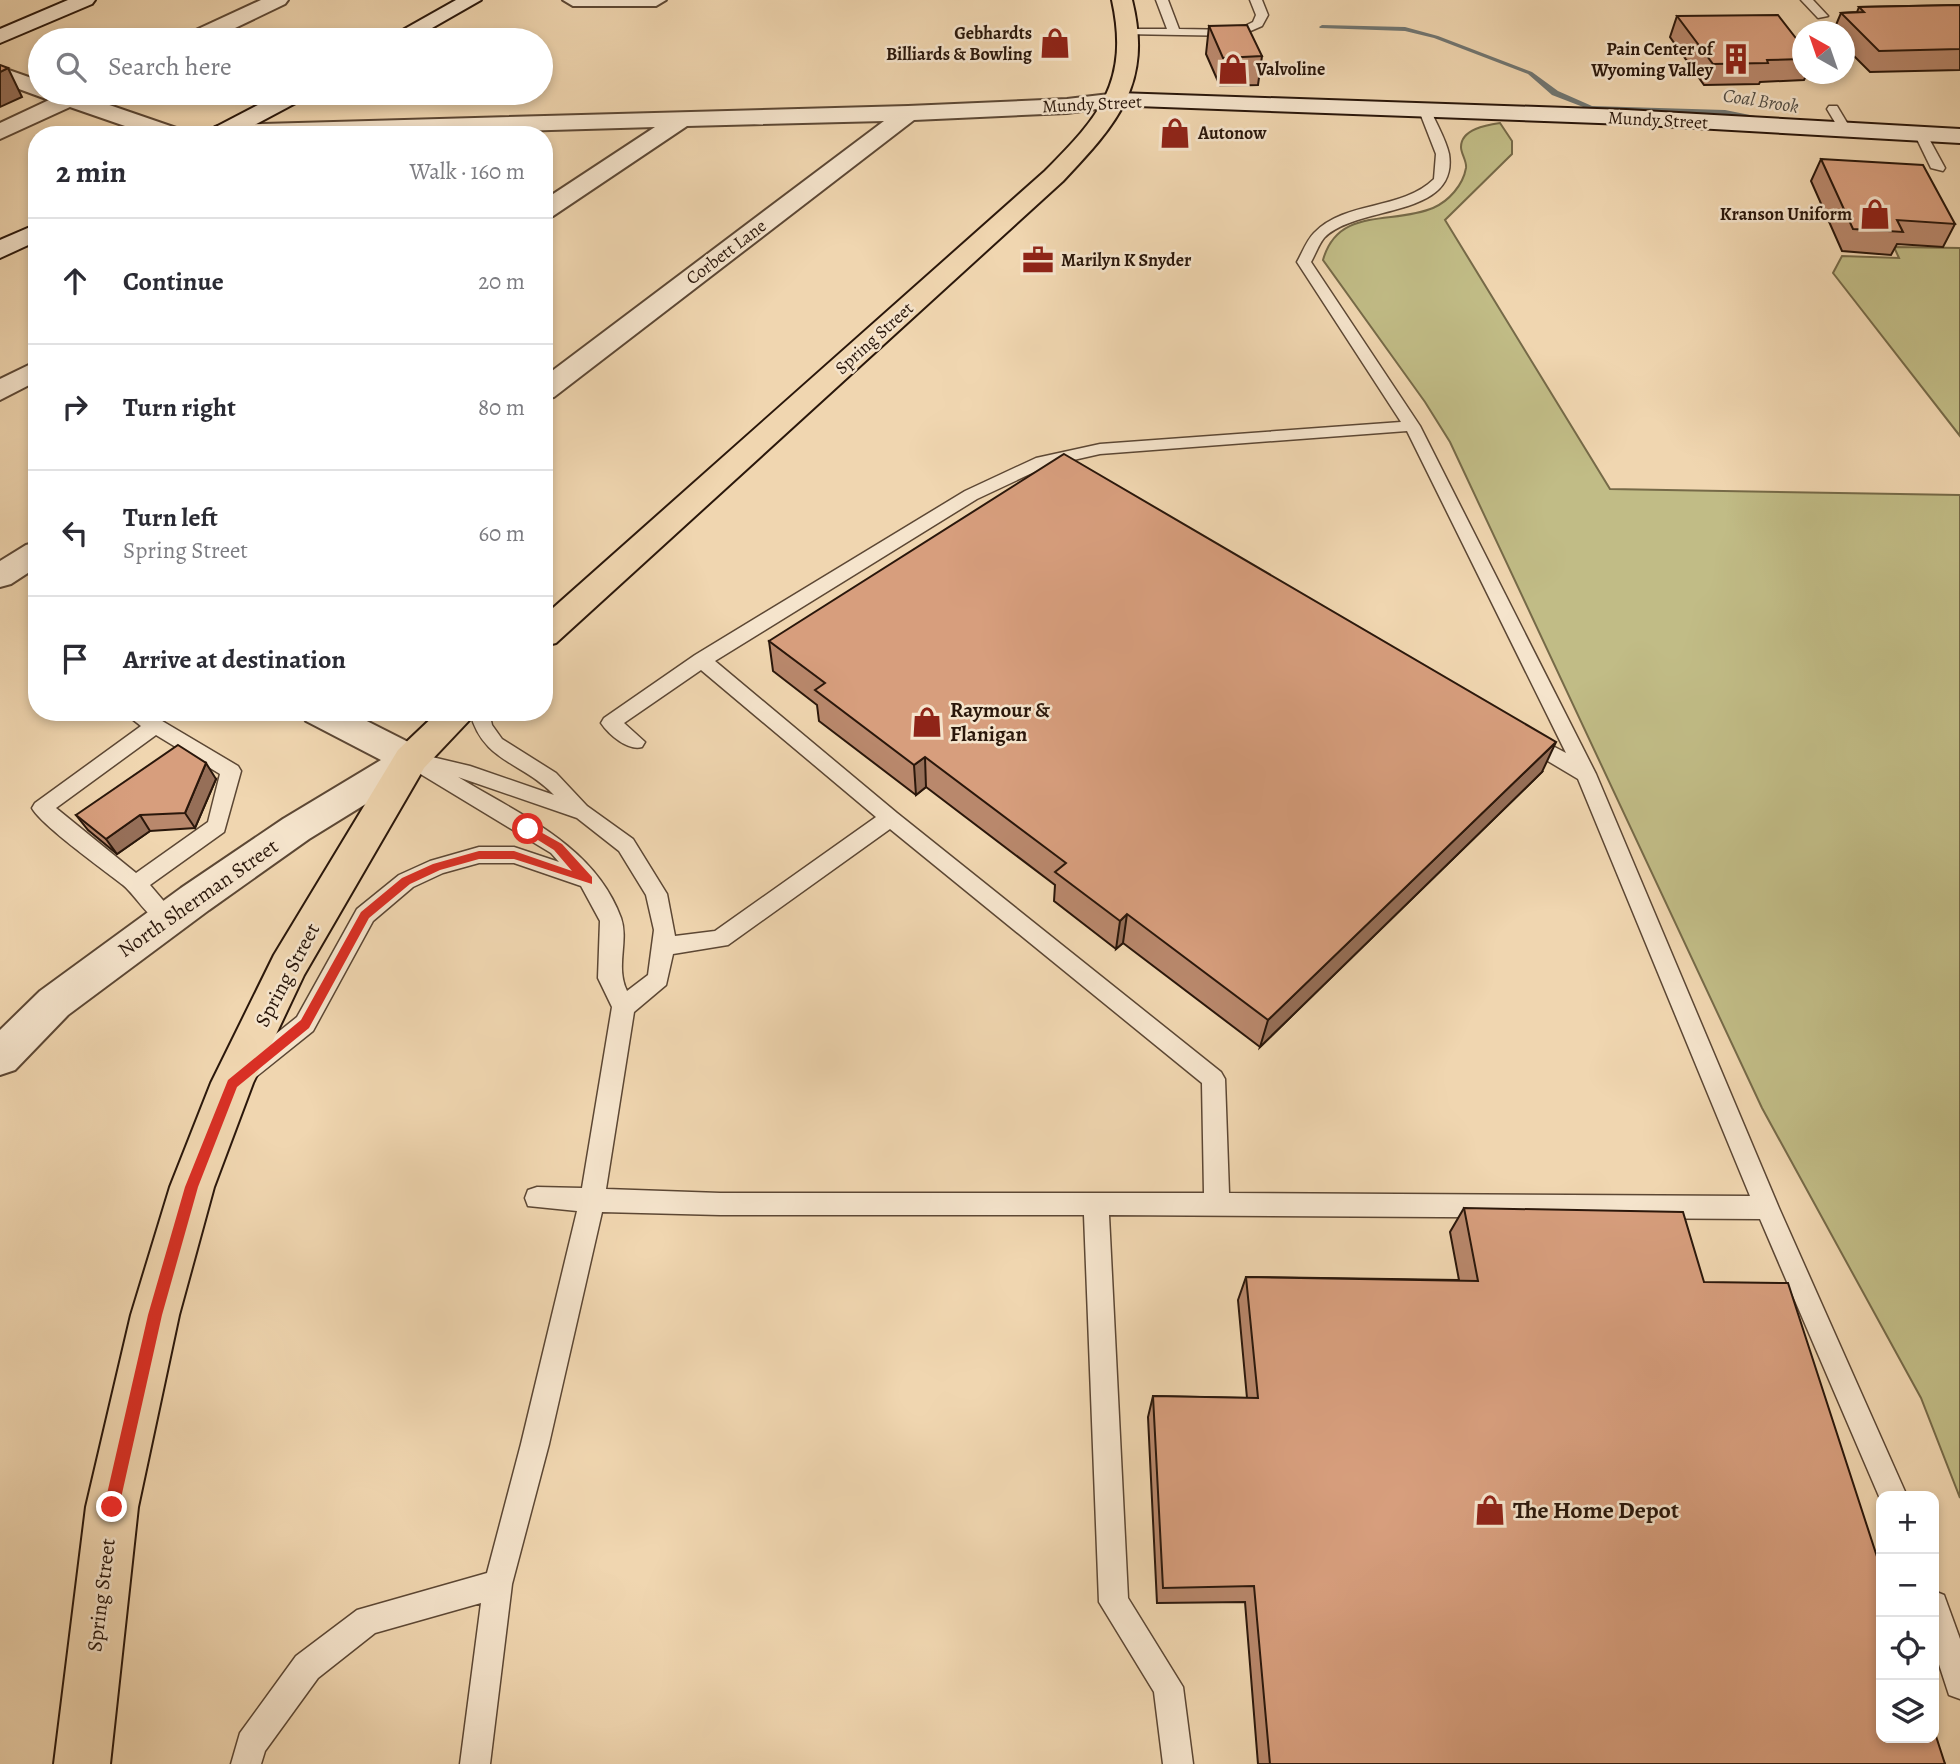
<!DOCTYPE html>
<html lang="en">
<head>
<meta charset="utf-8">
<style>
	body { margin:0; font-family:Alegreya,serif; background:#f7f7f7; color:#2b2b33 }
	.controls { position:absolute; right:21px; bottom:21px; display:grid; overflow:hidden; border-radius:14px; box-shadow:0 4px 10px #0003 }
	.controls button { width:63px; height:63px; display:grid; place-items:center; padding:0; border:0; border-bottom:2px solid #e1e1e2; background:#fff; color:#2b2b33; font:35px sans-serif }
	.compass { position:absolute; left:1792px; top:21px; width:63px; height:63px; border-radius:50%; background:#fff; box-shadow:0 4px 10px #0003; rotate:320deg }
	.stop { position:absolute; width:21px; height:21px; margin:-16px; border:5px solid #d93025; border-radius:50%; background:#fff }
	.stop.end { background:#d93025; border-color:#fff; box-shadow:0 2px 7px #0008 }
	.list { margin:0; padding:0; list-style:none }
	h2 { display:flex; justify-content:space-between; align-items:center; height:91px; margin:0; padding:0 28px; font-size:30px }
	h2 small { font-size:23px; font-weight:400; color:#7c7c81 }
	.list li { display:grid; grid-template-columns:46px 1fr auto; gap:21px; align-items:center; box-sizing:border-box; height:126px; padding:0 28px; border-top:2px solid #e1e1e2 }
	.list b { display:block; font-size:26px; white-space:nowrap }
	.list p { margin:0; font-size:23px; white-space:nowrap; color:#7c7c81 }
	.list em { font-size:23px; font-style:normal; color:#7c7c81 }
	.icon { flex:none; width:38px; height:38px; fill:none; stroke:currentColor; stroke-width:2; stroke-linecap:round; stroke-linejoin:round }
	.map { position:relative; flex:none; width:1960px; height:1764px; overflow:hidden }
	.search { position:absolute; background:#fff; box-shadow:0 4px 10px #0003; left:28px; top:28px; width:525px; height:77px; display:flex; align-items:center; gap:18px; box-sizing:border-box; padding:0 24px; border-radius:38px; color:#7c7c81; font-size:26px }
	.panel { position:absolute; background:#fff; box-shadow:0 4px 10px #0003; left:28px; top:126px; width:525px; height:595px; border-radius:28px }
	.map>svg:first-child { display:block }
	.green { fill:#c1bc86; stroke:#766a48; stroke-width:2 }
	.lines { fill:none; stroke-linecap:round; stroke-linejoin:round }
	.stream { fill:#707672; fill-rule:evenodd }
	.lane-casing { stroke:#5c4734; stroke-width:3 }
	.street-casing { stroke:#5c4734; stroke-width:4 }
	.secondary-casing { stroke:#2a170b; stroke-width:4 }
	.primary-casing { stroke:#2a170b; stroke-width:4 }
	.lane { fill:#f5e4cc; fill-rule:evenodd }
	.street { fill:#f5e4cc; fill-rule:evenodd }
	.secondary { fill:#f5e4cc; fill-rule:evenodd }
	.primary { fill:#f0d6b0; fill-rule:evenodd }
	.wall { fill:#b9886c; stroke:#2a170b; stroke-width:2 }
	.shaded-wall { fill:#966f58; stroke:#2a170b; stroke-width:2 }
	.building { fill:#d79e7d; stroke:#2a170b; stroke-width:2 }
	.route { fill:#d93025 }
	.labels { text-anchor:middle; stroke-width:5; stroke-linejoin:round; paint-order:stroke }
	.far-poi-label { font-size:18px; font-weight:bold; fill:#2a170b; stroke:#f5e4cc; text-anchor:end }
	.far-street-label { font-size:18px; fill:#2a170b; stroke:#f5e4cc }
	.far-water-label { font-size:19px; font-style:italic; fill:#534f47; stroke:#f5e4cc }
	.poi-label { font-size:21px; font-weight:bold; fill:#2a170b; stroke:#f5e4cc; text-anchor:start }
	.street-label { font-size:21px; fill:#2a170b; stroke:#f5e4cc }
	.near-poi-label { font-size:24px; font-weight:bold; fill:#2a170b; stroke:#f5e4cc; text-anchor:start }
</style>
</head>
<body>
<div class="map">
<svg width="1960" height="1764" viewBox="0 0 1960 1764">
	<rect width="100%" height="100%" fill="#f0d6b0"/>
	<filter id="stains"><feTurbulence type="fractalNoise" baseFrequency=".00286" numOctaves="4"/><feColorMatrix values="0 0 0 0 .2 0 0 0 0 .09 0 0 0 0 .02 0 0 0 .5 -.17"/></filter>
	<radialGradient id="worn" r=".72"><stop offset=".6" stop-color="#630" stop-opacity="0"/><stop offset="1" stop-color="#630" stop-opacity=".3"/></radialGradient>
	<!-- green -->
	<g class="green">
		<path d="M 1500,123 L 1512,141 L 1512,154 L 1445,220 L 1610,489 L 1960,495 L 1960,1498 L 1921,1398 L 1762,1108 L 1450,442 L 1425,402 L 1323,260 C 1338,206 1393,225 1433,208 C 1449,201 1463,185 1466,168 C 1467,161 1461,154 1461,147 C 1461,129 1487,125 1500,123 Z"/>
		<polygon points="1894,247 1960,248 1960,436 1833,273 1842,256 1899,258"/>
	</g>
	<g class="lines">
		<!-- stream -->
		<polygon class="stream" points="1322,25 1405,27 1438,36 1532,72 1558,91 1592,106 1725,110 1775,120 1771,122 1725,114 1591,110 1552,95 1528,74 1434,38 1405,31 1320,28 1319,27"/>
		<defs>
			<g id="lane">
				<polygon points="1156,0 1168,0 1179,29 1237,30 1253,22 1256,15 1250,0 1262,0 1268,15 1262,26 1239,36 1123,34 1121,32 1127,29 1167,29"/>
				<polygon points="1801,0 1813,0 1828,16 1818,18"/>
				<polygon points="1829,106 1837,106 1852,131 1850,134 1842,134 1827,109"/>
				<path d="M 1426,109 L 1432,113 C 1437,125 1446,140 1449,154 C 1459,219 1357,204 1324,238 C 1319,244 1315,255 1311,262 L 1420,426 L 1596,774 L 1779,1208 L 1907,1496 L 1881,1496 L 1881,1501 L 1760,1219 L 1109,1215 L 1128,1598 L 1183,1687 L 1193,1764 L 1163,1764 L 1154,1692 L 1099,1602 L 1084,1215 L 720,1215 L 602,1212 L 549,1444 L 512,1584 L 490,1764 L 460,1764 L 481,1603 L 375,1633 L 318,1678 L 265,1751 L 261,1764 L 231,1764 L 240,1733 L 296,1656 L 357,1610 L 487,1573 L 521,1444 L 577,1211 L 528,1206 L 525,1198 L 528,1190 L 537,1187 L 582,1188 L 612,1007 L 598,978 L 600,921 L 581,886 L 514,863 L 479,863 L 443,873 L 413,887 L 373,921 L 313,1031 L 252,1080 L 244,1083 L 236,1080 L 232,1073 L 236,1066 L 297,1017 L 357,909 L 399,875 L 430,861 L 479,847 L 514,847 L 559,862 L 551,853 L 404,764 L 401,759 L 404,754 L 411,752 L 470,766 L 554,795 C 523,762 482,762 470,712 L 489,712 L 492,725 L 502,739 L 556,773 L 587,806 L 633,839 L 667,894 L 675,936 L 715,931 L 876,817 L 701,670 L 624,723 L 645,742 L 642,747 C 628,751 609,735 601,723 L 604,718 L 695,655 L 965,491 L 1036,458 L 1100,444 L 1401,422 L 1297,262 C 1302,253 1307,240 1314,233 C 1346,200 1401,211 1434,179 L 1436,154 L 1420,113 ZM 1407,431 L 1566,753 L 1528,733 L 1518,740 L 1521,745 L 1578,779 L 1750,1196 L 1229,1193 L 1225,1079 L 1221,1072 L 897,813 L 715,661 L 977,499 L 1047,466 L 1100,454 ZM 458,777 L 577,818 L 619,851 L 646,895 L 654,930 L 648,975 L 627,991 C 615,967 629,941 621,918 C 595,846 519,814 458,777 ZM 890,829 L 1202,1083 L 1204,1193 L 720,1193 L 606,1189 L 634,1012 L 666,985 L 673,954 L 728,945 Z"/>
				<polygon points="1917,132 1927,135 1945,168 1943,171 1931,168 1915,135"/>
				<path d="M 123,712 L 147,712 L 238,766 L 241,771 L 224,832 L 150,885 L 179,919 L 176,925 C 155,932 138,897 123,885 C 104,870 41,825 32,808 L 35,803 L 141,726 ZM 156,735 L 220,774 L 208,822 L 136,873 L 56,808 Z"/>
				<polygon points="1934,1591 1944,1595 1960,1639 1960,1699 1949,1695 1934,1649"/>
			</g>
			<g id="street">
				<polygon points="261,0 288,0 285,4 210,40 182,40 185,35"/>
				<polygon points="563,0 666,0 656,6 573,6"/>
				<polygon points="0,67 40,81 40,93 93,93 89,98 182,130 185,135 151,135 70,107 0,139 0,123 49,100 0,82"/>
				<polygon points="1118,93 1126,95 1129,100 1126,105 1067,113 914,120 554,397 544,399 544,377 884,121 687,126 553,216 544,218 544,200 655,127 374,135 213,135 211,132 215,127 223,125 908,106 1067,99"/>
				<polygon points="37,361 37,381 0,400 0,379"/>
				<polygon points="37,542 37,567 11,584 0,587 0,561 26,545"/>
				<polygon points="301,712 349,712 424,750 429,759 424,768 309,839 209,910 68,1015 15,1070 0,1075 0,1030 40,991 181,888 283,819 381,760 306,721"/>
			</g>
			<g id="secondary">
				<polygon points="68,0 95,0 92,4 0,43 0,29"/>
				<polygon points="456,0 481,0 411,40 385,40"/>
				<polygon points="281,93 308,93 305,98 236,135 207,135 210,130"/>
				<polygon points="1118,93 1626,110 1960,129 1960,143 1626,124 1110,105 1107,100 1110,95"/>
				<polygon points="37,224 37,241 0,258 0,240"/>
			</g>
			<g id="primary">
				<path d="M 1112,0 L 1132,0 C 1153,84 1117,124 1063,181 L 556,643 L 544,646 L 544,616 L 1045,171 C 1099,117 1130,82 1112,0 Z"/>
				<polygon points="438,712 477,712 424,768 304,975 253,1083 214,1187 179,1315 138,1507 110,1764 54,1764 86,1507 131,1315 170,1187 211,1083 274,955 398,750"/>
			</g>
		</defs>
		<!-- lane casing -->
		<use href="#lane" class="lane-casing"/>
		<!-- street casing -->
		<use href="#street" class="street-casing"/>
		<!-- secondary casing -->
		<use href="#secondary" class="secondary-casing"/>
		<!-- primary casing -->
		<use href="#primary" class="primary-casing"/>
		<!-- lane -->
		<use href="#lane" class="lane"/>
		<!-- street -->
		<use href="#street" class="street"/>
		<!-- secondary -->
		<use href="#secondary" class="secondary"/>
		<!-- primary -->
		<use href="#primary" class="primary"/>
	</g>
	<!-- wall -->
	<g class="wall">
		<polygon points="1960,5 1960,70 1870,72 1844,46 1844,32 1833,32 1841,13 1857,12 1859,7"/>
		<polygon points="1677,16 1802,46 1802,74 1807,74 1804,80 1760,82 1759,84 1704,85 1670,37"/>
		<polygon points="1209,26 1262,56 1258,85 1220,86 1206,54"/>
		<polygon points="1821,159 1955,224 1943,247 1897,244 1891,255 1842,251 1811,181"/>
		<polygon points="769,641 1542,772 1260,1047 1123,943 1116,949 1054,901 1055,885 926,787 916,795 819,721 817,705 773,671"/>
		<polygon points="216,779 195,828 150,831 117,854 88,830 76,815"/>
		<polygon points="1464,1208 1704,1282 1945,1764 1258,1764 1245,1602 1157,1603 1148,1417 1153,1396 1247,1398 1238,1300 1246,1277 1459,1280 1450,1232"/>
	</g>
	<!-- shaded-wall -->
	<g class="shaded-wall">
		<polygon points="8,68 22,97 0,107 0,72"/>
		<polygon points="1556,742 1542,772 1260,1047 1268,1020"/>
		<polygon points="925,757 926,787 916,795 914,765"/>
		<polygon points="206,763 216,779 195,828 185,813"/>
		<polygon points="140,815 150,831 117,854 106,839"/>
		<polygon points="1127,914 1123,943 1116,949 1120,921"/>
	</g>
	<!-- building -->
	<g class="building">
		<polygon points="1960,5 1960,49 1879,51 1841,13 1864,12 1859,7"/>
		<polygon points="1778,15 1802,46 1802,59 1767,60 1768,63 1713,64 1677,16"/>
		<polygon points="1247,25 1262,56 1223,58 1209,26"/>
		<polygon points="0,65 8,68 0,72"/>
		<polygon points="1821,159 1923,165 1955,224 1897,220 1903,232 1853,229"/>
		<polygon points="1064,454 1556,742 1268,1020 1127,914 1120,921 1055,872 1066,863 925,757 914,765 815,690 825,683 769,641"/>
		<polygon points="178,745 206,763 185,813 140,815 106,839 76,815"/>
		<polygon points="1464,1208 1683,1212 1704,1282 1788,1283 1881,1569 1881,1738 1934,1738 1934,1730 1945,1764 1270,1764 1254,1586 1163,1588 1153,1396 1258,1398 1246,1277 1478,1281"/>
	</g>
	<!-- route -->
	<polygon class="route" points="528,825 562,844 592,877 592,884 514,859 479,859 440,870 410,884 369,918 309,1028 237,1087 198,1187 162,1315 119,1507 112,1515 106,1512 104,1507 148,1315 185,1187 228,1080 301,1020 361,912 402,878 433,864 479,851 514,851 572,871 554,850 525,832 523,829"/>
	<!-- icons -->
	<defs>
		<symbol id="shop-bare" viewBox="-9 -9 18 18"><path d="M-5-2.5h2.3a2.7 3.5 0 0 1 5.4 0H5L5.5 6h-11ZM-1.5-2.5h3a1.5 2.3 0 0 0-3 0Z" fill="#8f2418" stroke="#f5e4cc" stroke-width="2.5" paint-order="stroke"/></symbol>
		<symbol id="building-bare" viewBox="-9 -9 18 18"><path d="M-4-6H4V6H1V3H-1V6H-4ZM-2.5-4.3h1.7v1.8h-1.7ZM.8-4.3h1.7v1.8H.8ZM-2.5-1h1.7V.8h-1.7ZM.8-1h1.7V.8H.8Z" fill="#8f2418" stroke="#f5e4cc" stroke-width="2.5" paint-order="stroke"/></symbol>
		<symbol id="office-bare" viewBox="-9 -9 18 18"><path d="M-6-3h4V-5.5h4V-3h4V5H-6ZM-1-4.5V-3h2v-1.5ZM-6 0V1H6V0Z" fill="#8f2418" stroke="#f5e4cc" stroke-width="2.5" paint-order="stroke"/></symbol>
	</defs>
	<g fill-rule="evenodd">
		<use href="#shop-bare" x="1033" y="21" width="44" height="44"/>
		<use href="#building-bare" x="1714" y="37" width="44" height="44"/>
		<use href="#shop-bare" x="1211" y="47" width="44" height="44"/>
		<use href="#shop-bare" x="1153" y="111" width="44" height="44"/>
		<use href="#shop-bare" x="1853" y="192" width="44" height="44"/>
		<use href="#office-bare" x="1016" y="238" width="44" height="44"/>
		<use href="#shop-bare" x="905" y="700" width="44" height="44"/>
		<use href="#shop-bare" x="1468" y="1488" width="44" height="44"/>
	</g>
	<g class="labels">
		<!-- far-poi labels -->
		<g class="far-poi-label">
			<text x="1032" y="39">Gebhardts<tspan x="1032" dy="21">Billiards &amp; Bowling</tspan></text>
			<text x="1713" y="55">Pain Center of<tspan x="1713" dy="21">Wyoming Valley</tspan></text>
			<text x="1256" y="75" text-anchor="start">Valvoline</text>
			<text x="1198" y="139" text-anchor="start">Autonow</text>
			<text x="1852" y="220">Kranson Uniform</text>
			<text x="1061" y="266" text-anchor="start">Marilyn K Snyder</text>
		</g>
		<!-- far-street labels -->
		<g class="far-street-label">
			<text transform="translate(1092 104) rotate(-3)" y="6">Mundy Street</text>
			<text transform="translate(1658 120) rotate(3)" y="6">Mundy Street</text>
			<text transform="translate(726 252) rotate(-37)" y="6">Corbett Lane</text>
			<text transform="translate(874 338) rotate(-42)" y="6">Spring Street</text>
		</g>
		<!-- far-water labels -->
		<g class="far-water-label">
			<text transform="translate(1761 100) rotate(9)" y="7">Coal Brook</text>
		</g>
		<!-- poi labels -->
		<g class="poi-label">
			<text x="950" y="717">Raymour &amp;<tspan x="950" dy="24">Flanigan</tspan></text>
		</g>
		<!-- street labels -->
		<g class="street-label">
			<text transform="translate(198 898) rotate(-35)" y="7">North Sherman Street</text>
			<text transform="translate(287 975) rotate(-62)" y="7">Spring Street</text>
			<text transform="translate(101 1595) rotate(-83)" y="7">Spring Street</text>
		</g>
		<!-- near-poi labels -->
		<g class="near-poi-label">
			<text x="1513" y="1518">The Home Depot</text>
		</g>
	</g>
	<rect width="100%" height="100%" filter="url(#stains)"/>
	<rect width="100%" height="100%" fill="url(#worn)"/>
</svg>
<div class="controls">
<button>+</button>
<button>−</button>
<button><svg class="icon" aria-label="locate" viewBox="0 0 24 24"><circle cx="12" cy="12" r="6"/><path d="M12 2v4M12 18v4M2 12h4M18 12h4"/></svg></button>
<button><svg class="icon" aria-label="layers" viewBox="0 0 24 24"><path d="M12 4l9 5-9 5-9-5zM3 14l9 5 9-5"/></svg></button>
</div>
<svg class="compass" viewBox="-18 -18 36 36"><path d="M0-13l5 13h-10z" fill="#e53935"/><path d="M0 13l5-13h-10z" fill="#7c7c81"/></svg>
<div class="stop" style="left:528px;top:829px"></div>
<div class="stop end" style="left:112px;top:1507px"></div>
<div class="search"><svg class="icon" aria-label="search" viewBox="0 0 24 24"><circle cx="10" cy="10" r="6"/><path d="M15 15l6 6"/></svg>Search here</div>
<section class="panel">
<h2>2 min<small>Walk · 160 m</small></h2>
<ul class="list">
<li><svg class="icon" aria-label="ahead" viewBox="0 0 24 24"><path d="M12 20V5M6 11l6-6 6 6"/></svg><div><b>Continue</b></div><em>20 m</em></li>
<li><svg class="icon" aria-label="right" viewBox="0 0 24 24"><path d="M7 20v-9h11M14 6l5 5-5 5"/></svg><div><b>Turn right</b></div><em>80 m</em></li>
<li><svg class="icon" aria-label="left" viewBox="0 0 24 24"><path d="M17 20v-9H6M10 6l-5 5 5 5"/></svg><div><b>Turn left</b><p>Spring Street</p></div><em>60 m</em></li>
<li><svg class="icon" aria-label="arrive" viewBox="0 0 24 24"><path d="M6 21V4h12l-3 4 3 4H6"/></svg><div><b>Arrive at destination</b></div></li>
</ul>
</section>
</div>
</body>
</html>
